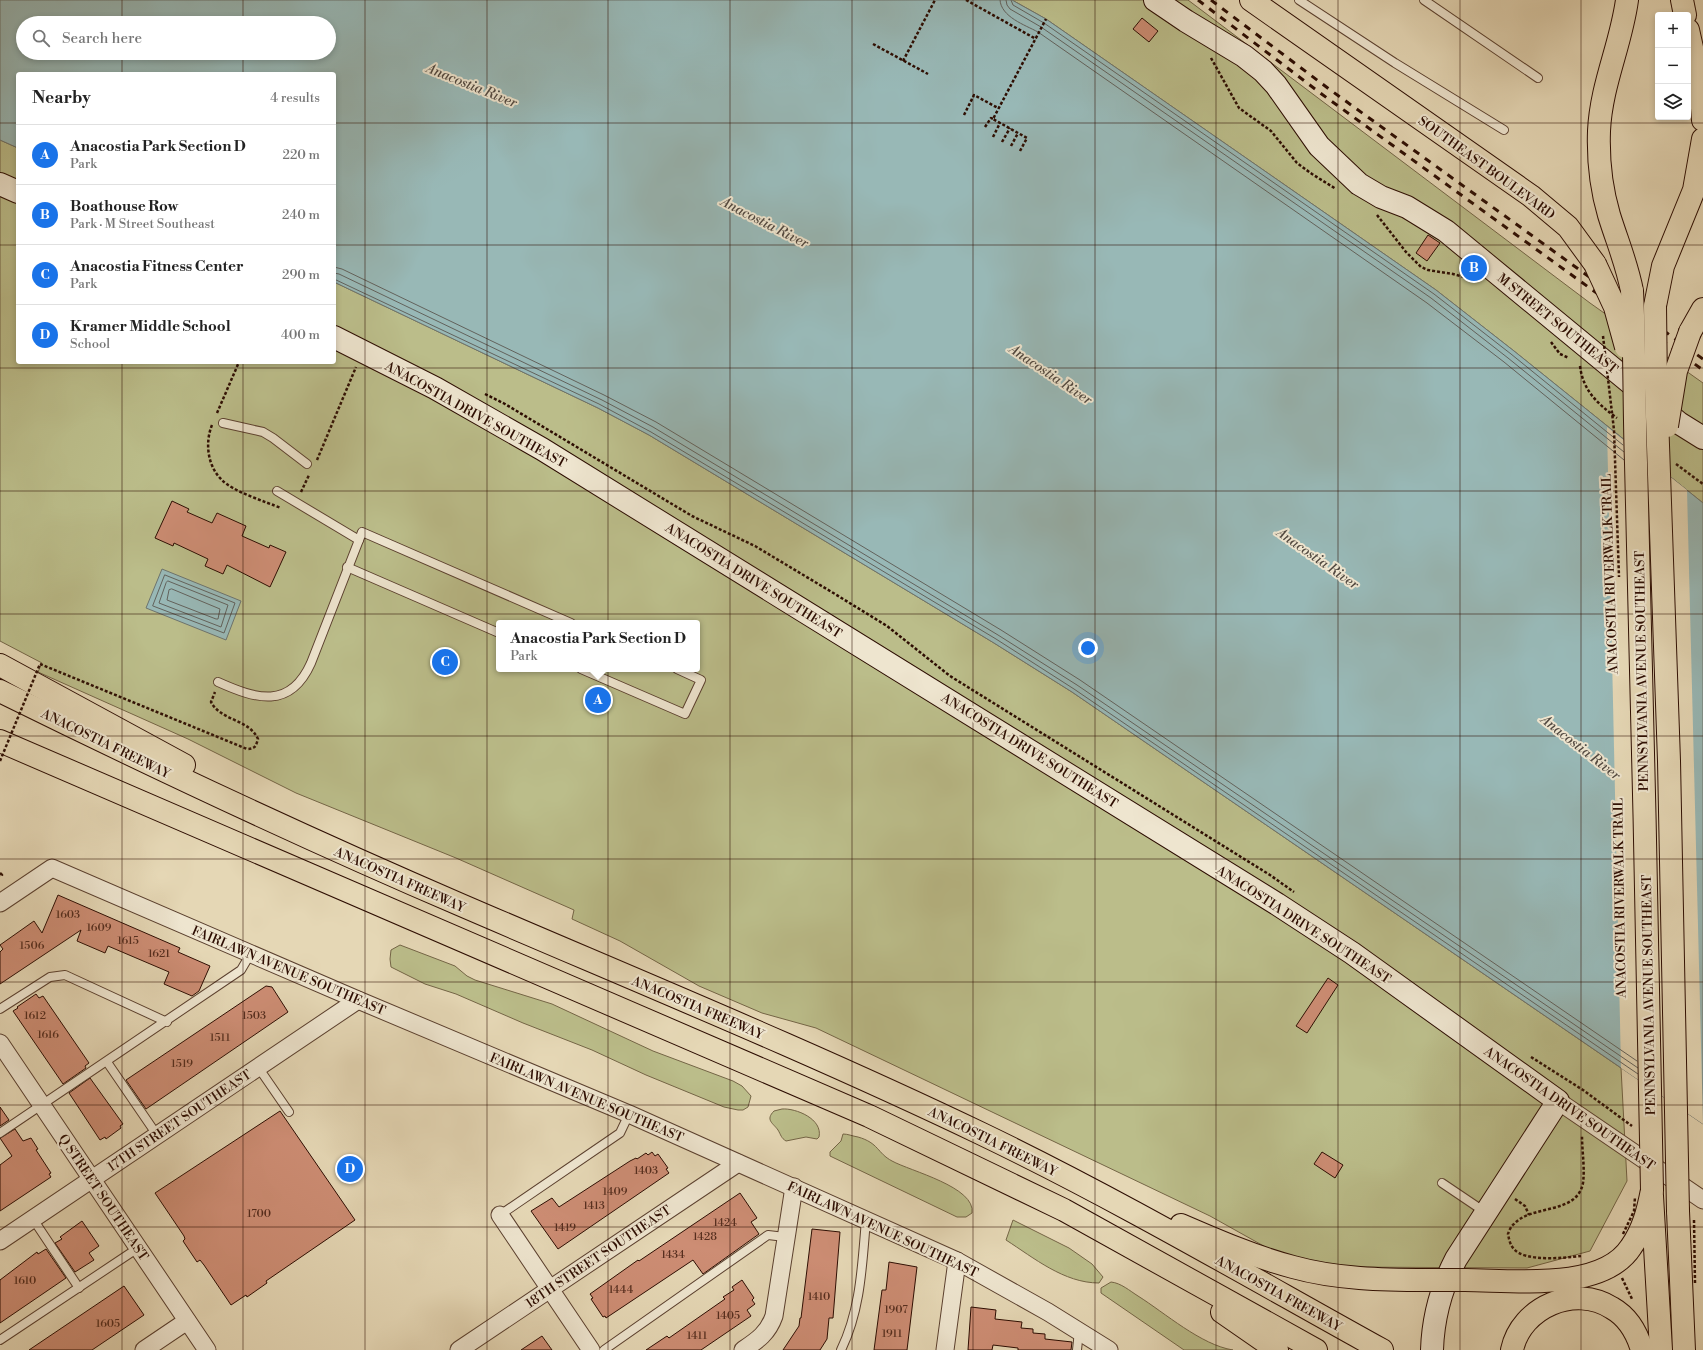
<!DOCTYPE html>
<html lang="en">
<head>
<meta charset="utf-8">
<style>
	body { margin:0; font-family:"Libre Bodoni",serif; background:#f6f6f6; color:#222 }
	.controls { position:absolute; right:12px; top:12px; display:grid; overflow:hidden; border-radius:4px; box-shadow:0 2px 6px #0003 }
	.controls button { width:36px; height:36px; display:grid; place-items:center; padding:0; border:0; border-bottom:1px solid #e0e0e0; background:#fff; color:#222; font:20px sans-serif }
	.you { position:absolute; left:1088px; top:648px; width:14px; height:14px; margin:-10px; border:3px solid #fff; border-radius:50%; background:#1a73e8; box-shadow:0 0 0 6px #1a73e833 }
	.badge { display:grid; place-items:center; width:26px; height:26px; border-radius:50%; background:#1a73e8; color:#fff; font-size:13px; font-weight:700 }
	.pin { position:absolute; translate:-50% -50%; border:2px solid #fff; box-shadow:0 1px 4px #0006 }
	.popup { position:absolute; left:496px; top:620px; width:204px; height:52px; box-sizing:border-box; display:grid; place-content:center; border-radius:4px; background:#fff; filter:drop-shadow(0 1px 3px #0005); font-size:13px; white-space:nowrap; color:#767676 }
	.popup b { font-size:15px; color:#222 }
	.popup::after { content:''; position:absolute; left:50%; top:100%; margin-left:-8px; border:8px solid transparent; border-top-color:#fff }
	.list { margin:0; padding:0; list-style:none }
	h2 { display:flex; justify-content:space-between; align-items:center; height:52px; margin:0; padding:0 16px; font-size:17px }
	h2 small { font-size:13px; font-weight:400; color:#767676 }
	.list li { display:grid; grid-template-columns:26px 1fr auto; gap:12px; align-items:center; box-sizing:border-box; height:60px; padding:0 16px; border-top:1px solid #e0e0e0 }
	.list b { display:block; font-size:15px; white-space:nowrap }
	.list p { margin:0; font-size:13px; white-space:nowrap; color:#767676 }
	.list em { font-size:13px; font-style:normal; color:#767676 }
	.icon { flex:none; width:22px; height:22px; fill:none; stroke:currentColor; stroke-width:2; stroke-linecap:round; stroke-linejoin:round }
	.map { position:relative; flex:none; width:1703px; height:1350px; overflow:hidden }
	.search { position:absolute; background:#fff; box-shadow:0 2px 6px #0003; left:16px; top:16px; width:320px; height:44px; display:flex; align-items:center; gap:10px; box-sizing:border-box; padding:0 14px; border-radius:22px; color:#767676; font-size:15px }
	.panel { position:absolute; background:#fff; box-shadow:0 2px 6px #0003; left:16px; top:72px; width:320px; height:292px; border-radius:4px }
	.map>svg:first-child { display:block }
	.green { fill:#bbbd8a; stroke:#746546; fill-rule:evenodd }
	.water { fill:#98b8b6; stroke:#6d746e; fill-rule:evenodd }
	.pier { fill:#e5d7b5 }
	.lines { fill:none; stroke-linecap:round; stroke-linejoin:round }
	.shore { stroke:#62625c; stroke-width:1 }
	.building { fill:#cd8d74; stroke:#2d0d02 }
	.lane-casing { stroke:#5b402f; stroke-width:10 }
	.street-casing { stroke:#5b402f; stroke-width:19 }
	.secondary-casing { stroke:#2d0d02; stroke-width:24 }
	.primary-casing { stroke:#2d0d02; stroke-width:24 }
	.highway-casing { stroke:#2d0d02; stroke-width:24 }
	.path { stroke:#2d0d02; stroke-width:2.5; stroke-dasharray:3 2; stroke-linecap:butt }
	.lane { stroke:#eee5cf; stroke-width:8 }
	.street { stroke:#eee5cf; stroke-width:17 }
	.secondary { stroke:#eee5cf; stroke-width:22 }
	.primary { stroke:#e5d7b5; stroke-width:22 }
	.highway { stroke:#e5d7b5; stroke-width:22 }
	.rail { stroke:#2d0d02; stroke-width:3; stroke-dasharray:7 7; stroke-linecap:butt }
	.primary-bridge-casing { stroke:#2d0d02; stroke-width:24; stroke-linecap:butt }
	.highway-bridge-casing { stroke:#2d0d02; stroke-width:24; stroke-linecap:butt }
	.path-bridge { stroke:#2d0d02; stroke-width:2.5; stroke-dasharray:3 2; stroke-linecap:butt }
	.primary-bridge { stroke:#e5d7b5; stroke-width:22 }
	.highway-bridge { stroke:#e5d7b5; stroke-width:22 }
	.grid { fill:none; stroke:#2d0d02; stroke-width:1; stroke-opacity:0.55 }
	.labels { text-anchor:middle; stroke-width:4; stroke-linejoin:round; paint-order:stroke }
	.number-label { font-size:11px; fill:#552d1e }
	.street-label { font-size:13px; fill:#2d0d02; stroke:#eee5cf }
	.water-label { font-size:14px; font-style:italic; fill:#524941; stroke:#eee5cf }
</style>
</head>
<body>
<div class="map">
<svg width="1703" height="1350" viewBox="0 0 1703 1350">
	<rect width="100%" height="100%" fill="#e5d7b5"/>
	<filter id="stains"><feTurbulence type="fractalNoise" baseFrequency=".005" numOctaves="4"/><feColorMatrix values="0 0 0 0 .2 0 0 0 0 .09 0 0 0 0 .02 0 0 0 .5 -.17"/></filter>
	<radialGradient id="worn" r=".72"><stop offset=".6" stop-color="#630" stop-opacity="0"/><stop offset="1" stop-color="#630" stop-opacity=".3"/></radialGradient>
	<!-- green -->
	<g class="green">
		<polygon points="1012,0 1188,0 1590,303 1703,383 1703,503 1514,351 1436,290 1046,19"/>
		<path d="M 0,140 L 18,148 L 18,362 L 334,362 L 334,282 L 598,408 L 649,435 L 994,643 L 1072,692 L 1621,1068 L 1627,1181 L 1590,1251 L 1527,1268 L 1342,1267 L 1278,1254 L 1210,1216 L 816,1028 L 762,1013 L 699,986 L 620,941 L 572,919 L 574,910 L 456,858 L 296,793 L 188,739 L 38,672 L 42,663 L 0,641 ZM 499,623 L 697,623 L 697,669 L 499,669 Z"/>
		<polygon points="400,945 455,966 467,976 475,980 552,1004 653,1051 733,1081 742,1086 751,1096 748,1107 743,1110 738,1110 724,1107 646,1075 592,1050 523,1023 456,994 425,984 391,967 390,959 391,950"/>
		<path d="M 782,1109 C 796,1108 823,1119 819,1137 L 817,1139 L 806,1137 L 786,1141 C 781,1138 781,1135 778,1130 C 773,1123 765,1120 774,1111 Z"/>
		<path d="M 843,1134 C 848,1134 852,1136 858,1137 C 879,1143 877,1153 892,1161 C 910,1171 976,1187 972,1213 L 966,1217 L 957,1217 L 830,1156 L 830,1152 L 841,1141 Z"/>
		<path d="M 1013,1220 L 1069,1248 L 1092,1264 L 1103,1277 L 1099,1283 C 1064,1283 1034,1258 1006,1240 Z"/>
		<path d="M 1111,1282 C 1121,1283 1130,1291 1138,1296 C 1165,1313 1201,1345 1233,1350 L 1184,1350 L 1101,1293 L 1101,1288 Z"/>
	</g>
	<!-- water -->
	<g class="water">
		<path d="M 0,0 L 1012,0 L 1046,19 L 1436,290 L 1514,351 L 1703,503 L 1703,1124 L 1072,692 L 994,643 L 649,435 L 598,408 L 334,282 L 334,74 L 18,74 L 18,148 L 0,140 ZM 23,23 L 329,23 L 329,53 L 23,53 Z"/>
		<polygon points="162,569 241,601 226,640 146,608"/>
	</g>
	<!-- pier -->
	<polygon class="pier" points="1607,427 1687,490 1703,1124 1621,1068"/>
	<g class="lines">
		<!-- shore -->
		<g class="shore">
			<path d="M 1000,0 C 1001,17 1025,25 1038,32 L 1427,303 L 1504,362 L 1624,460"/>
			<polyline points="1006,0 1007,5 1010,9 1041,27 1431,298 1508,358 1624,452"/>
			<polyline points="1011,0 1013,5 1044,23 1434,294 1511,354 1623,445"/>
			<polyline points="334,267 342,269 604,395 656,422 1001,630 1080,680 1637,1061"/>
			<polyline points="334,273 339,274 602,400 653,427 998,635 1077,685 1638,1068"/>
			<polyline points="334,279 599,404 651,432 996,639 1074,689 1638,1074"/>
			<polygon points="165,575 235,603 224,633 153,606"/>
			<polygon points="168,581 228,605 221,627 159,603 166,583"/>
			<polygon points="172,589 220,609 218,619 216,619 167,600 169,590"/>
		</g>
	</g>
	<!-- building -->
	<g class="building">
		<polygon points="1142,18 1158,31 1149,42 1133,29"/>
		<polygon points="1428,235 1440,243 1427,261 1416,253"/>
		<polygon points="172,501 189,509 187,512 212,523 217,513 246,526 242,536 269,548 270,545 286,552 270,587 227,565 223,574 205,566 208,559 174,543 173,546 155,538"/>
		<polygon points="58,895 180,948 178,952 210,966 199,991 192,996 164,984 169,972 108,946 105,953 77,941 81,930 0,984 0,952 3,949 0,945 34,921 42,933"/>
		<polygon points="1328,978 1338,985 1307,1033 1296,1026"/>
		<polygon points="266,986 272,987 288,1012 146,1109 126,1080"/>
		<polygon points="36,994 39,998 43,996 89,1063 85,1066 86,1068 63,1084 13,1011 18,1008 17,1007"/>
		<polygon points="90,1078 123,1124 120,1126 121,1128 106,1139 105,1137 100,1140 69,1093"/>
		<polygon points="0,1107 9,1120 0,1126"/>
		<polygon points="280,1111 355,1220 266,1281 267,1283 247,1297 246,1295 231,1305 204,1265 200,1260 197,1262 183,1241 185,1239 184,1236 155,1193"/>
		<polygon points="15,1129 23,1141 31,1138 38,1149 36,1150 51,1173 49,1174 51,1177 0,1211 0,1165 12,1156 0,1138"/>
		<polygon points="652,1152 655,1156 658,1154 668,1168 666,1169 669,1173 558,1249 531,1211 552,1198 559,1207 630,1161 636,1158 637,1159 646,1153 648,1155"/>
		<polygon points="1322,1152 1343,1165 1335,1178 1314,1164"/>
		<polygon points="740,1193 757,1218 751,1222 759,1234 703,1274 693,1260 606,1318 605,1316 603,1317 591,1299 593,1298 590,1294 638,1260 639,1261"/>
		<polygon points="82,1221 99,1246 89,1253 94,1260 75,1272 55,1243 62,1239 60,1237"/>
		<polygon points="812,1229 840,1232 833,1318 829,1318 827,1339 820,1350 783,1350 799,1326 800,1318 801,1318"/>
		<polygon points="46,1249 66,1278 0,1323 0,1280 37,1252 38,1254"/>
		<polygon points="889,1262 917,1267 907,1350 874,1350 882,1290 886,1290"/>
		<polygon points="742,1280 754,1298 752,1300 755,1304 747,1310 751,1316 701,1350 646,1350 667,1336 669,1338 725,1299 723,1297 734,1290 732,1287"/>
		<polygon points="124,1286 144,1315 92,1350 29,1350"/>
		<polygon points="971,1307 996,1310 995,1319 1022,1322 1021,1328 1033,1329 1033,1333 1045,1334 1045,1339 1072,1342 1071,1350 1018,1350 1018,1348 993,1345 992,1350 968,1350"/>
		<polygon points="542,1336 552,1350 521,1350"/>
	</g>
	<g class="lines">
		<defs>
			<g id="lane">
				<polyline points="1299,0 1395,63 1504,130"/>
				<polyline points="1424,0 1538,78"/>
				<polyline points="223,423 263,432 273,438 307,464"/>
				<polyline points="359,540 362,532 571,623"/>
				<polyline points="347,567 499,633"/>
				<polyline points="581,669 685,714 701,680 677,669"/>
				<path d="M 218,682 C 256,699 290,710 311,663 L 359,540 L 277,491"/>
				<polyline points="0,1009 50,977 65,975 167,1022"/>
				<polyline points="107,1062 157,1135"/>
				<polyline points="258,1067 289,1112"/>
				<polyline points="0,1133 241,970 251,953"/>
				<polyline points="1442,1183 1485,1212"/>
				<polyline points="500,1215 620,1133 629,1114"/>
				<polyline points="33,1219 79,1288"/>
				<polyline points="0,1340 138,1248"/>
				<polyline points="604,1350 768,1235 785,1237"/>
				<path d="M 841,1350 C 861,1309 862,1265 866,1220"/>
				<polyline points="1077,1350 1079,1331"/>
			</g>
			<g id="street">
				<polyline points="0,903 52,868 358,1000 629,1114 957,1261 1048,1312 1109,1350"/>
				<polyline points="0,1043 207,1350"/>
				<polyline points="1558,1101 1703,1200"/>
				<polyline points="500,1215 591,1350"/>
				<polyline points="0,1241 358,1000"/>
				<polyline points="144,1350 187,1321"/>
				<polyline points="459,1350 738,1163"/>
				<path d="M 743,1350 C 758,1340 768,1333 774,1316 L 794,1187"/>
				<polyline points="945,1350 957,1261"/>
			</g>
			<g id="secondary">
				<polyline points="1155,0 1186,21 1244,56 1263,71 1276,85 1319,146 1359,184 1381,197 1407,207 1446,231 1679,423 1703,438"/>
				<polyline points="0,184 18,192"/>
				<path d="M 334,337 L 435,388 L 542,449 L 1277,904 L 1352,953 L 1558,1101 L 1456,1259 C 1441,1288 1433,1318 1432,1350"/>
			</g>
			<g id="primary">
				<polyline points="1251,0 1531,196 1568,227 1595,264"/>
				<path d="M 1627,0 C 1621,45 1601,85 1599,131 C 1598,159 1601,188 1609,215 C 1617,241 1627,264 1632,291"/>
				<polyline points="1682,0 1685,15"/>
				<polyline points="1688,30 1700,83 1703,120"/>
				<polyline points="1655,306 1663,266 1694,190 1703,139"/>
				<polyline points="1690,332 1703,309"/>
				<polyline points="1652,1196 1661,1350"/>
				<polyline points="1678,1211 1684,1350"/>
			</g>
			<g id="highway">
				<polyline points="0,665 184,765"/>
				<path d="M 0,691 C 152,766 305,838 461,905 C 635,980 811,1052 982,1134 C 1119,1200 1250,1277 1382,1350"/>
				<polyline points="0,741 869,1116 1064,1210 1316,1350"/>
				<path d="M 1181,1225 C 1218,1241 1255,1257 1293,1267 C 1336,1279 1383,1280 1427,1280"/>
				<path d="M 1465,1280 C 1512,1280 1602,1292 1631,1247 C 1643,1230 1648,1211 1652,1190"/>
				<polyline points="1222,1312 1277,1350"/>
				<path d="M 1512,1350 C 1521,1307 1575,1284 1612,1308 C 1628,1317 1637,1333 1642,1350"/>
			</g>
		</defs>
		<!-- lane casing -->
		<use href="#lane" class="lane-casing"/>
		<!-- street casing -->
		<use href="#street" class="street-casing"/>
		<!-- secondary casing -->
		<use href="#secondary" class="secondary-casing"/>
		<!-- primary casing -->
		<use href="#primary" class="primary-casing"/>
		<!-- highway casing -->
		<use href="#highway" class="highway-casing"/>
		<!-- path -->
		<g class="path">
			<polyline points="966,0 1036,39"/>
			<polyline points="873,44 928,74"/>
			<polyline points="1211,58 1239,108 1271,131 1297,163 1312,174 1336,189"/>
			<polyline points="903,61 935,0"/>
			<polyline points="964,115 974,95 998,108"/>
			<polyline points="985,127 991,118 993,119"/>
			<polyline points="993,137 1000,123"/>
			<polyline points="1002,142 1010,128"/>
			<polyline points="1011,146 1018,133"/>
			<polyline points="1020,151 1027,138 993,119 1046,19"/>
			<polyline points="1377,215 1406,252 1421,267 1428,270 1453,274 1478,281"/>
			<polyline points="1551,342 1560,354 1569,358"/>
			<path d="M 1580,366 C 1583,391 1598,404 1617,418"/>
			<polyline points="485,394 505,404 692,516 755,546 835,594 887,626 950,676 1270,875 1294,892"/>
			<polyline points="217,413 239,362"/>
			<path d="M 212,425 C 205,442 207,466 222,480 C 232,491 266,502 281,508"/>
			<polyline points="317,460 356,367"/>
			<polyline points="1676,464 1703,484"/>
			<polyline points="301,492 309,475"/>
			<path d="M 40,664 L 247,749 C 255,749 256,746 258,739 C 249,719 221,721 211,702 L 215,692"/>
			<polyline points="0,873 2,875 0,876"/>
			<polyline points="1531,1057 1583,1090 1632,1126"/>
			<polyline points="1515,1199 1525,1206 1529,1215"/>
			<path d="M 1581,1256 C 1564,1258 1525,1262 1514,1249 C 1510,1245 1509,1239 1508,1234 C 1509,1231 1511,1226 1514,1224 C 1532,1204 1577,1215 1583,1183 C 1585,1168 1582,1151 1582,1136"/>
			<polyline points="1622,1278 1632,1299"/>
		</g>
		<!-- lane -->
		<use href="#lane" class="lane"/>
		<!-- street -->
		<use href="#street" class="street"/>
		<!-- secondary -->
		<use href="#secondary" class="secondary"/>
		<!-- primary -->
		<use href="#primary" class="primary"/>
		<!-- highway -->
		<use href="#highway" class="highway"/>
		<!-- rail -->
		<g class="rail">
			<polyline points="1198,0 1323,95 1703,370"/>
			<polyline points="1211,0 1329,89 1703,359"/>
		</g>
		<defs>
			<g id="primary-bridge">
				<polyline points="1595,264 1615,307 1626,347"/>
				<path d="M 1632,291 C 1635,348 1634,405 1636,463 C 1643,705 1647,948 1652,1190"/>
				<polyline points="1655,306 1656,388 1669,761 1678,1211"/>
				<polyline points="1667,426 1676,371 1690,332"/>
			</g>
			<polyline id="highway-bridge" points="1427,1280 1465,1280"/>
		</defs>
		<!-- primary-bridge casing -->
		<use href="#primary-bridge" class="primary-bridge-casing"/>
		<!-- highway-bridge casing -->
		<use href="#highway-bridge" class="highway-bridge-casing"/>
		<!-- path-bridge -->
		<g class="path-bridge">
			<polyline points="1603,336 1614,430 1619,577"/>
			<polyline points="0,761 40,664"/>
			<polyline points="1694,1220 1695,1283"/>
			<polyline points="1623,1234 1634,1211 1635,1197"/>
		</g>
		<!-- primary-bridge -->
		<use href="#primary-bridge" class="primary-bridge"/>
		<!-- highway-bridge -->
		<use href="#highway-bridge" class="highway-bridge"/>
	</g>
	<!-- grid -->
	<path class="grid" d="M 122,0 L 122,23M 243,0 L 243,23M 365,0 L 365,1350M 487,0 L 487,1350M 608,0 L 608,1350M 730,0 L 730,1350M 852,0 L 852,1350M 973,0 L 973,1350M 1095,0 L 1095,1350M 1216,0 L 1216,1350M 1338,0 L 1338,1350M 1460,0 L 1460,1350M 1581,0 L 1581,1350M 122,53 L 122,74M 243,53 L 243,74M 0,123 L 18,123M 334,123 L 1703,123M 0,245 L 18,245M 334,245 L 1703,245M 122,362 L 122,1350M 243,362 L 243,1350M 0,368 L 1703,368M 0,491 L 1703,491M 0,614 L 1703,614M 0,736 L 1703,736M 0,859 L 1703,859M 0,982 L 1703,982M 0,1105 L 1703,1105M 0,1227 L 1703,1227"/>
	<g class="labels">
		<!-- number labels -->
		<g class="number-label">
			<text x="68" y="918">1603</text>
			<text x="99" y="931">1609</text>
			<text x="128" y="944">1615</text>
			<text x="32" y="949">1506</text>
			<text x="159" y="957">1621</text>
			<text x="35" y="1019">1612</text>
			<text x="254" y="1019">1503</text>
			<text x="48" y="1038">1616</text>
			<text x="220" y="1041">1511</text>
			<text x="182" y="1067">1519</text>
			<text x="646" y="1174">1403</text>
			<text x="615" y="1195">1409</text>
			<text x="594" y="1209">1413</text>
			<text x="259" y="1217">1700</text>
			<text x="725" y="1226">1424</text>
			<text x="565" y="1231">1419</text>
			<text x="705" y="1240">1428</text>
			<text x="673" y="1258">1434</text>
			<text x="25" y="1284">1610</text>
			<text x="621" y="1293">1444</text>
			<text x="819" y="1300">1410</text>
			<text x="896" y="1313">1907</text>
			<text x="728" y="1319">1405</text>
			<text x="108" y="1327">1605</text>
			<text x="892" y="1337">1911</text>
			<text x="697" y="1339">1411</text>
		</g>
		<!-- street labels -->
		<g class="street-label">
			<text transform="translate(1487 167) rotate(36)" y="5">SOUTHEAST BOULEVARD</text>
			<text transform="translate(1558 323) rotate(39)" y="5">M STREET SOUTHEAST</text>
			<text transform="translate(476 414) rotate(29)" y="5">ANACOSTIA DRIVE SOUTHEAST</text>
			<text transform="translate(1609 574) rotate(-92)" y="5">ANACOSTIA RIVERWALK TRAIL</text>
			<text transform="translate(754 580) rotate(32)" y="5">ANACOSTIA DRIVE SOUTHEAST</text>
			<text transform="translate(1641 671) rotate(-91)" y="5">PENNSYLVANIA AVENUE SOUTHEAST</text>
			<text transform="translate(106 743) rotate(26)" y="5">ANACOSTIA FREEWAY</text>
			<text transform="translate(1030 750) rotate(32)" y="5">ANACOSTIA DRIVE SOUTHEAST</text>
			<text transform="translate(400 879) rotate(24)" y="5">ANACOSTIA FREEWAY</text>
			<text transform="translate(1619 898) rotate(-91)" y="5">ANACOSTIA RIVERWALK TRAIL</text>
			<text transform="translate(1304 924) rotate(33)" y="5">ANACOSTIA DRIVE SOUTHEAST</text>
			<text transform="translate(289 970) rotate(23)" y="5">FAIRLAWN AVENUE SOUTHEAST</text>
			<text transform="translate(1648 995) rotate(-91)" y="5">PENNSYLVANIA AVENUE SOUTHEAST</text>
			<text transform="translate(698 1007) rotate(23)" y="5">ANACOSTIA FREEWAY</text>
			<text transform="translate(587 1097) rotate(23)" y="5">FAIRLAWN AVENUE SOUTHEAST</text>
			<text transform="translate(1570 1108) rotate(35)" y="5">ANACOSTIA DRIVE SOUTHEAST</text>
			<text transform="translate(179 1120) rotate(-34)" y="5">17TH STREET SOUTHEAST</text>
			<text transform="translate(993 1141) rotate(26)" y="5">ANACOSTIA FREEWAY</text>
			<text transform="translate(104 1197) rotate(56)" y="5">Q STREET SOUTHEAST</text>
			<text transform="translate(883 1229) rotate(25)" y="5">FAIRLAWN AVENUE SOUTHEAST</text>
			<text transform="translate(598 1256) rotate(-34)" y="5">18TH STREET SOUTHEAST</text>
			<text transform="translate(1279 1293) rotate(29)" y="5">ANACOSTIA FREEWAY</text>
		</g>
		<!-- water labels -->
		<g class="water-label">
			<text transform="translate(472 85) rotate(22)" y="5">Anacostia River</text>
			<text transform="translate(765 222) rotate(27)" y="5">Anacostia River</text>
			<text transform="translate(1051 374) rotate(34)" y="5">Anacostia River</text>
			<text transform="translate(1318 558) rotate(35)" y="5">Anacostia River</text>
			<text transform="translate(1581 747) rotate(38)" y="5">Anacostia River</text>
		</g>
	</g>
	<rect width="100%" height="100%" filter="url(#stains)"/>
	<rect width="100%" height="100%" fill="url(#worn)"/>
</svg>
<div class="controls">
<button>+</button>
<button>−</button>
<button><svg class="icon" aria-label="layers" viewBox="0 0 24 24"><path d="M12 4l9 5-9 5-9-5zM3 14l9 5 9-5"/></svg></button>
</div>
<div class="you"></div>
<div class="pin badge" style="left:598px;top:700px">A</div>
<div class="popup"><b>Anacostia Park Section D</b>Park</div>
<div class="pin badge" style="left:1474px;top:268px">B</div>
<div class="pin badge" style="left:445px;top:662px">C</div>
<div class="pin badge" style="left:350px;top:1169px">D</div>
<div class="search"><svg class="icon" aria-label="search" viewBox="0 0 24 24"><circle cx="10" cy="10" r="6"/><path d="M15 15l6 6"/></svg>Search here</div>
<section class="panel">
<h2>Nearby<small>4 results</small></h2>
<ul class="list">
<li><span class="badge">A</span><div><b>Anacostia Park Section D</b><p>Park</p></div><em>220 m</em></li>
<li><span class="badge">B</span><div><b>Boathouse Row</b><p>Park · M Street Southeast</p></div><em>240 m</em></li>
<li><span class="badge">C</span><div><b>Anacostia Fitness Center</b><p>Park</p></div><em>290 m</em></li>
<li><span class="badge">D</span><div><b>Kramer Middle School</b><p>School</p></div><em>400 m</em></li>
</ul>
</section>
</div>
</body>
</html>
